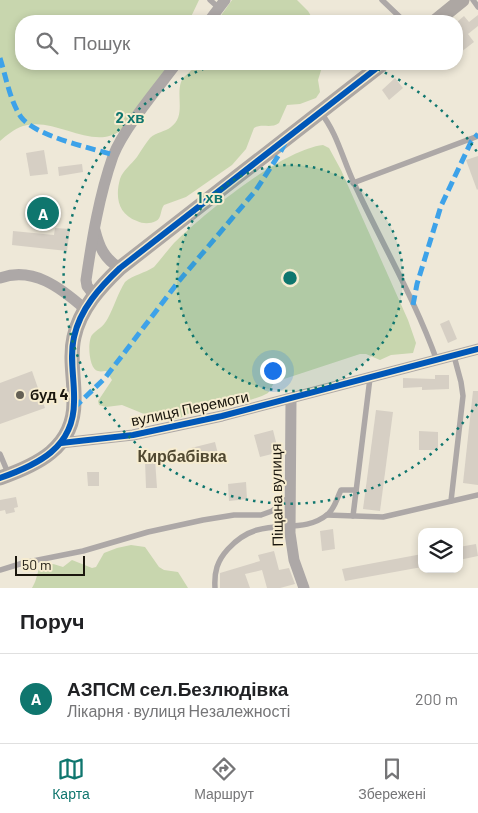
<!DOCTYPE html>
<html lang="uk">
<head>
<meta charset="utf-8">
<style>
	body { margin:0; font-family:Barlow,sans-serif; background:#f2f2f2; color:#202124 }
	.controls { position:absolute; right:15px; bottom:15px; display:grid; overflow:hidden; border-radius:10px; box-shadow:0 2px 8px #0003 }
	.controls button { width:45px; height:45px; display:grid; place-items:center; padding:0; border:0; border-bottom:1px solid #e0e0e0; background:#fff; color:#202124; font:25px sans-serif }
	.scale { position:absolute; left:15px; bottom:12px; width:70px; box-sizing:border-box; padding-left:5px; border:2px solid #1a160d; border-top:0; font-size:14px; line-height:18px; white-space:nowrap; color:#1a160d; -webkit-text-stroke:4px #f6ecd0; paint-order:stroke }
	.you { position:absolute; left:272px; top:370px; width:18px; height:18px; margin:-12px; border:4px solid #fff; border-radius:50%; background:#1a73e8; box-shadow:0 0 0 8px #1a73e833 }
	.badge { display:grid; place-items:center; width:32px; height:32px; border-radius:50%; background:#0f766e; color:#fff; font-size:16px; font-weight:700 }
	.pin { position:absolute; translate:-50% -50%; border:2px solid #fff; box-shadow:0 1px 5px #0006 }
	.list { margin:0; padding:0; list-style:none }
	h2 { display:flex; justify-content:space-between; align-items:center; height:65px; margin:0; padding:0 20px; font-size:21px }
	h2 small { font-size:16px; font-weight:400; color:#757577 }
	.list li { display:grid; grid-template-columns:32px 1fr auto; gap:15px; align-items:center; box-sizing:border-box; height:90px; padding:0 20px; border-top:1px solid #e0e0e0 }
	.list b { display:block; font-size:19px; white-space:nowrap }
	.list p { margin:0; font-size:16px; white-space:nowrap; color:#757577 }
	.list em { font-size:16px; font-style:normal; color:#757577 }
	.icon { flex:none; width:28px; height:28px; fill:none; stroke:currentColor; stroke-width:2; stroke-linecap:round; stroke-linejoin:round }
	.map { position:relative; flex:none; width:478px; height:588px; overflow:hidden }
	.search { position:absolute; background:#fff; box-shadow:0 2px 8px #0003; left:15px; right:15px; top:15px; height:55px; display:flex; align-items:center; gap:12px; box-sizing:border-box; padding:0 18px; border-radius:20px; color:#757577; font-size:19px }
	.sheet { height:155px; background:#fff }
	nav { display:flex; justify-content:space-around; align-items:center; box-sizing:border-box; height:70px; border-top:1px solid #e0e0e0; background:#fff; font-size:14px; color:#757577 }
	nav a { display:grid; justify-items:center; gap:2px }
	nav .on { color:#0f766e }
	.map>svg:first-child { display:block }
	.green { fill:#c8d6ae }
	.building { fill:#d6cfc4 }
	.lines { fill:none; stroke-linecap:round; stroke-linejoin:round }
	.lane { stroke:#ada8a7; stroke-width:5.5 }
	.street { stroke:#ada8a7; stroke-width:11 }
	.secondary { stroke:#ada7a3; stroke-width:15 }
	.quiet { stroke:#3da2e9; stroke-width:5; stroke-dasharray:10 5; stroke-linecap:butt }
	.cycleway-casing { stroke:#f6ecd0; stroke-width:9 }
	.cycleway { stroke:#0057b8; stroke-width:6 }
	.ring { fill:none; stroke:#0f766e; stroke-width:2.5; stroke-dasharray:2.5 5 }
	.poi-dot { fill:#646054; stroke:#f6ecd0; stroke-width:2 }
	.labels { text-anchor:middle; stroke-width:4; stroke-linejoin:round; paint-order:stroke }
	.poi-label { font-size:15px; font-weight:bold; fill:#1a160d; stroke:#f6ecd0; text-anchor:start }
	.street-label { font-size:15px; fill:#1a160d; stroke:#f6ecd0 }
	.neighbourhood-label { font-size:16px; font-weight:bold; fill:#504831; stroke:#f6ecd0 }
	.centre { fill:#0f766e; stroke:#f6ecd0; stroke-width:2.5 }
	.ring-label { font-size:15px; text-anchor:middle; font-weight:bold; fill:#0f766e; stroke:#f6ecd0; stroke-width:4; stroke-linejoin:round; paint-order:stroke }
</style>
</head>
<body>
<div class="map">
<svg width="478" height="588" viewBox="0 0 478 588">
	<rect width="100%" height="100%" fill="#eee8d8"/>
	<!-- green -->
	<g class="green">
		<path d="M 0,0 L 199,0 L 189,21 L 21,21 L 21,64 L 168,64 L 163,74 L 120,131 C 92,151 55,116 23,126 C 14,129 7,135 0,141 Z"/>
		<polygon points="232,0 297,0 308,11 314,21 217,21"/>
		<path d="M 195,64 L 323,64 L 318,80 L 320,92 L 316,98 L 300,104 L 287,105 L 279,123 C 271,129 262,123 254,128 L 246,149 L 232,165 L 186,197 L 164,205 C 160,210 162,218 156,221 C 150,224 143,224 137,221 C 118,214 115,197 120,179 C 123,170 131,165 137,157 C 141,151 145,144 150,138 C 156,132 165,132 171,127 C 186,116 176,97 181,82 C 184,74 192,73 195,64 Z"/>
		<path d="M 323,145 L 329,148 L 341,170 L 408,320 L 416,343 L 413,353 L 391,355 L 380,360 L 366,354 L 360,354 L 281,380 L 274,383 L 268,393 L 262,396 L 232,406 L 200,408 L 178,419 L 163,419 L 149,416 L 122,405 L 106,407 L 99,405 L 98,401 L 112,380 L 106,371 C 103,371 101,372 98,371 C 89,370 87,342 92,335 C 97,329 103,328 108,318 C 114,307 118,293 125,282 C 133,275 145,273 154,267 C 161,259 167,251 174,243 C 205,213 281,150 323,145 Z"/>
		<path d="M 131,545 L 145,547 L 159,567 L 164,570 L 178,572 L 188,588 L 32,588 C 42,573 32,556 63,567 L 72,560 L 92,568 L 96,567 L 104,553 L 117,548 Z"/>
	</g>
	<!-- building -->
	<g class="building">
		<polygon points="478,15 478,26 468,34 474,42 461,52 457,45 457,33 462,29 457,22 464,16 469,22"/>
		<polygon points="395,78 403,88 389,100 382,90"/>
		<polygon points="44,150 48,174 30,176 26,153"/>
		<polygon points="478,156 478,189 477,190 466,160"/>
		<polygon points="82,164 83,172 59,176 58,167"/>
		<polygon points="55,228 70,229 67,251 12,245 13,231 54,235"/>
		<polygon points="449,320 457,339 448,343 440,324"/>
		<polygon points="32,371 45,408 0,424 0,383"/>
		<polygon points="435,375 449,375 449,389 422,390 422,387 403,388 403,378 435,379"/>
		<polygon points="473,391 478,391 478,485 463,483"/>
		<polygon points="376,410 393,412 380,511 363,509"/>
		<polygon points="273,430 280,458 282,458 283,465 273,466 272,454 260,457 254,435"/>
		<polygon points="419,431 438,432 438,450 419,450"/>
		<polygon points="215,442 218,454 194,460 191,448"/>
		<polygon points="155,459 157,488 146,488 145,460"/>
		<polygon points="87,472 99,472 99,486 88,486"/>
		<polygon points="246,482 247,499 229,501 228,484"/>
		<polygon points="16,497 18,507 14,508 15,512 6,514 5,510 0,511 0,500"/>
		<polygon points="333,529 335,549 322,551 320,531"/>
		<polygon points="476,544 478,556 459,560 459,547"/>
		<polygon points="274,551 279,570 289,568 295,584 280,588 267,588 262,570 245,574 250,588 220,588 220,573 260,561 258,555"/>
		<polygon points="422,554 422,567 345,581 342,569"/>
	</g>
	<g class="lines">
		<!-- lane -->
		<g class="lane">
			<polyline points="210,0 219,8"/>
			<polyline points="382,0 404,21"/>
			<polyline points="473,0 478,7"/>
			<path d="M 321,113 C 337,133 343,160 354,183 C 381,242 415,299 437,361"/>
			<polyline points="353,183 478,136"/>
			<polyline points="0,454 8,473"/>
			<polyline points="451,501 463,396 461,382 454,356"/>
			<polyline points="327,515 383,517 478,495"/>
			<polyline points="353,516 370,378"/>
			<polyline points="0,570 23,563 83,551 148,532 203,520 234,515 261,515 272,511 289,497"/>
			<path d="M 215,588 C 214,572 217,561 228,549 C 262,511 298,539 328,514 C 335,508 337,498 341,490 L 356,490"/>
		</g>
		<!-- street -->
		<g class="street">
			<polyline points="209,21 225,0"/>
			<path d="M 95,230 C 99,246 104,259 120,268"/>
			<path d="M 0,278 C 33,266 61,288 85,309"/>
			<path d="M 94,295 L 87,286 L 86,280 C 92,239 99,196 113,156 C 124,128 158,88 176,64"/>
			<polyline points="291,399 290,533 294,560 304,588"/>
			<polyline points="61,443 133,435 222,416 478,349"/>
		</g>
		<!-- secondary -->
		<g class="secondary">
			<polyline points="436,21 462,0"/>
			<path d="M 0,478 C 37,465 74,448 74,402 C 75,380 69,359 74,337 C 80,309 100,287 120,268 L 382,64"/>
		</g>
		<!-- quiet -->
		<g class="quiet">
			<path d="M 0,58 C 6,77 10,101 21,117 C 35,136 91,148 114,155"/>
			<polyline points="413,305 417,284 441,206 471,142 478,134"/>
			<polyline points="74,408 105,378 179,281 256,190 280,153 285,143"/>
		</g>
		<defs>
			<g id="cycleway">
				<polyline points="61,443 133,435 222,416 478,349"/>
				<path d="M 0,478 C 37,465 74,448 74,402 C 75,380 69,359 74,337 C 80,309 100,287 120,268 L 382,64"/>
			</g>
		</defs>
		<!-- cycleway casing -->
		<use href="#cycleway" class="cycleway-casing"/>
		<!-- cycleway -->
		<use href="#cycleway" class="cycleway"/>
	</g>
	<!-- distance rings -->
	<circle cx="290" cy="278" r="113" fill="#0f766e" fill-opacity=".12"/>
	<g class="ring">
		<circle cx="290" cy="278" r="113"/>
		<path d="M477 404A226 226 0 1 1 216 64M364 64A226 226 0 0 1 477 152"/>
	</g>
	<!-- markers -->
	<circle class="poi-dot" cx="20" cy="395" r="5"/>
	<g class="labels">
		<!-- poi labels -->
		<g class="poi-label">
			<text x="30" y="400">буд 4</text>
		</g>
		<!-- street labels -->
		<g class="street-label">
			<text transform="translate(190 409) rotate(-12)" y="5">вулиця Перемоги</text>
			<text transform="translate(277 495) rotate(-91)" y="5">Піщана вулиця</text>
		</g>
		<!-- neighbourhood labels -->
		<g class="neighbourhood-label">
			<text x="182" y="462">Кирбабівка</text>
		</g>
	</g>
	<circle cx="290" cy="278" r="8" class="centre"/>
	<g class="ring-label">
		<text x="130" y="123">2 хв</text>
		<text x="210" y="203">1 хв</text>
	</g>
</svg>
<div class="controls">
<button><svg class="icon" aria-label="layers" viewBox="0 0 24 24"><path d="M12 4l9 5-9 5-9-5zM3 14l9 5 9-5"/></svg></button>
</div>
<div class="scale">50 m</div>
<div class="you"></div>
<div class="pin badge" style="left:43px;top:213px">A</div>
<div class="search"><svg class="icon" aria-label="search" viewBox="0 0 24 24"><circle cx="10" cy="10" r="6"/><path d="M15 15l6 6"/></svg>Пошук</div>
</div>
<section class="sheet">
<h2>Поруч<small></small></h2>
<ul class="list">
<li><span class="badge">A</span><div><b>АЗПСМ сел.Безлюдівка</b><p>Лікарня · вулиця Незалежності</p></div><em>200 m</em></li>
</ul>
</section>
<nav>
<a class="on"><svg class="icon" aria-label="map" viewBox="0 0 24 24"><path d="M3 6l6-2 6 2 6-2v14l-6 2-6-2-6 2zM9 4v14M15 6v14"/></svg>Карта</a>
<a><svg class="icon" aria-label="directions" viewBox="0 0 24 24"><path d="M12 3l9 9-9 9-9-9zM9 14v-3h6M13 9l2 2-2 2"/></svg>Маршрут</a>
<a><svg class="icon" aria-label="saved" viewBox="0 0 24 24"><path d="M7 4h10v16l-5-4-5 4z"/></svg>Збережені</a>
</nav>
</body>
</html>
